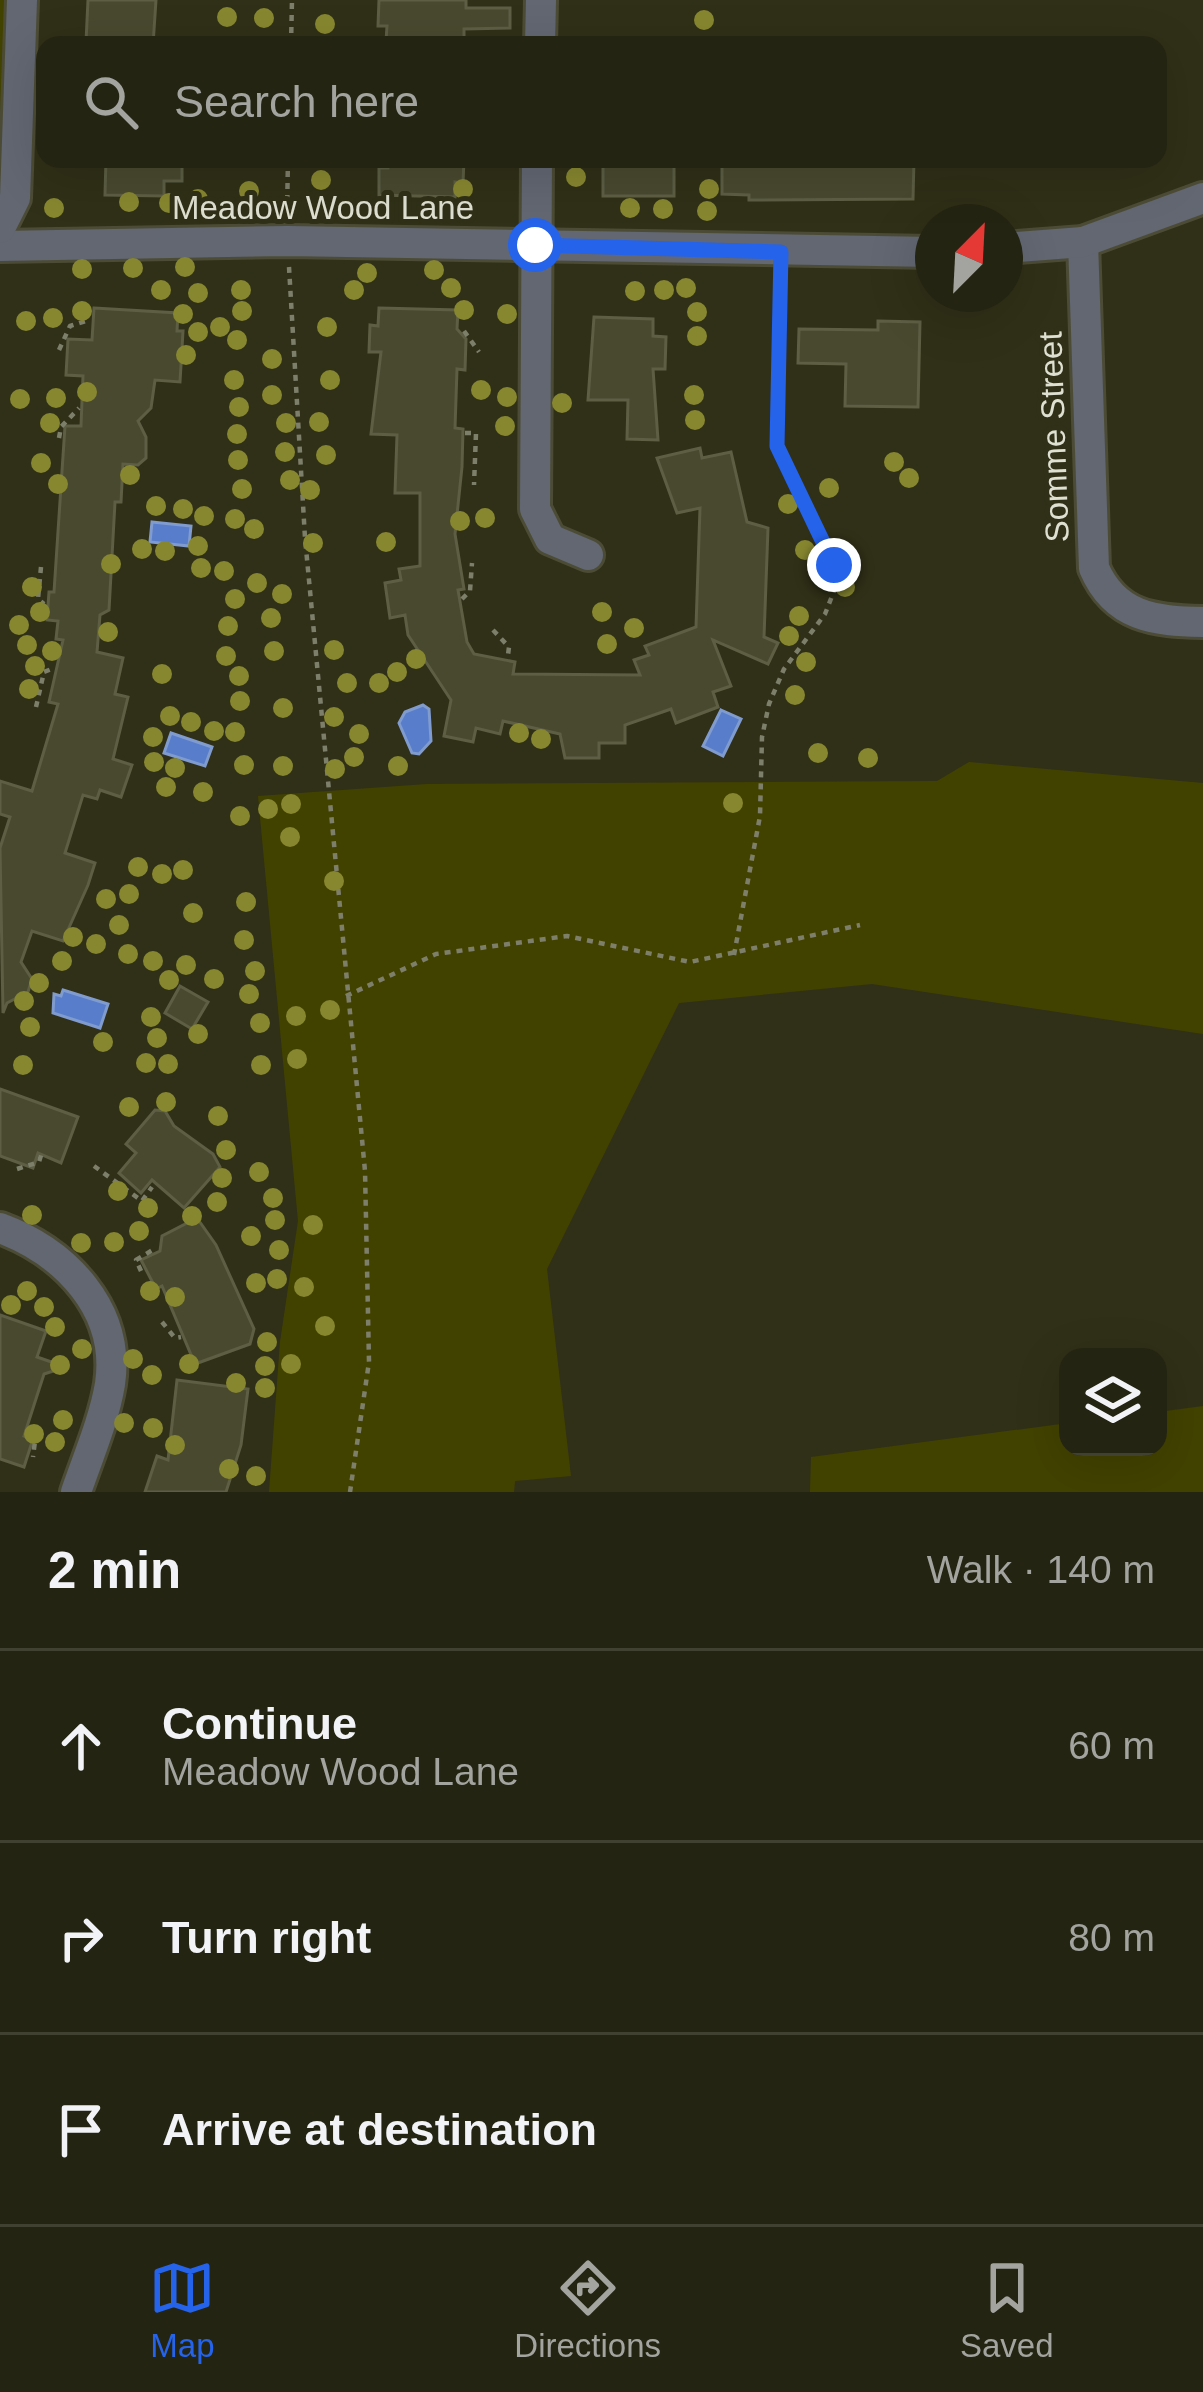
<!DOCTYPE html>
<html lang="en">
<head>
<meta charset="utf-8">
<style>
	body { margin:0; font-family:Arial,sans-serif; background:#2c2c1b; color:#f1f3f6 }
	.controls { position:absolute; right:36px; bottom:36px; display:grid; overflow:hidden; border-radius:24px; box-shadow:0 12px 48px #0002 }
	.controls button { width:108px; height:108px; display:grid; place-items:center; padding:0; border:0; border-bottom:3px solid #414132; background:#242412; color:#f1f3f6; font:60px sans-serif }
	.compass { position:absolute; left:915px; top:204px; width:108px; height:108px; border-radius:50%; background:#242412; box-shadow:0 12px 48px #0002; rotate:24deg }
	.stop { position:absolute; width:36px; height:36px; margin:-27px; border:9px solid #2563eb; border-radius:50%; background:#fff }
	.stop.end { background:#2563eb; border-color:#fff; box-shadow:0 3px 12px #0008 }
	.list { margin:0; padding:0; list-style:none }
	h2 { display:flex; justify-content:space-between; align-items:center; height:156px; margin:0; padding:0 48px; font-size:51px }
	h2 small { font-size:39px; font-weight:400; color:#a3a49f }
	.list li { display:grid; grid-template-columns:78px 1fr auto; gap:36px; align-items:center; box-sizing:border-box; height:192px; padding:0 48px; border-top:3px solid #414132 }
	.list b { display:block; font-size:45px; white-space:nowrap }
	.list p { margin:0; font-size:39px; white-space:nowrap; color:#a3a49f }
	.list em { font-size:39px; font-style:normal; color:#a3a49f }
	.icon { flex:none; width:66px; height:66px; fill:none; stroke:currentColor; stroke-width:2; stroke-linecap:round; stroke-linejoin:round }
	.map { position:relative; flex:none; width:1203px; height:1492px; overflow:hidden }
	.search { position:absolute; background:#242412; box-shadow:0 12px 48px #0002; left:36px; right:36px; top:36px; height:132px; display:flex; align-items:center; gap:30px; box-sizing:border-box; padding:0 42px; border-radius:24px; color:#a3a49f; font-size:45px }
	.sheet { height:732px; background:#242412 }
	nav { display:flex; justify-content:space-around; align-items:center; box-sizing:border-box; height:168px; border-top:3px solid #414132; background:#242412; font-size:33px; color:#a3a49f }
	nav a { display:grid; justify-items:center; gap:6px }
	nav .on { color:#2563eb }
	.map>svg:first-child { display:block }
	.green { fill:#424200 }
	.water { fill:#587dcb; stroke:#809bcd; stroke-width:3 }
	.building { fill:#494930; stroke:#5d5e44; stroke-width:3 }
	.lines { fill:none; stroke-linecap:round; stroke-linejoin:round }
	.minor-casing { stroke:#4c4c36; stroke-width:36 }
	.tertiary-casing { stroke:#4c4c36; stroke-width:36 }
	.path { stroke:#7e7f6b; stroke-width:4.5; stroke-dasharray:6 6; stroke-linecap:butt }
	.minor { stroke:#626772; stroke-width:30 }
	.tertiary { stroke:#626772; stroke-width:30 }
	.tree { fill:#878730 }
	.route { stroke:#2563eb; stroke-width:15 }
	.labels { text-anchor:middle; stroke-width:10; stroke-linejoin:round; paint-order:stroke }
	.street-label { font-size:33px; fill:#dfe0d1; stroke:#303018 }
</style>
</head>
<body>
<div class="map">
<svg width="1203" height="1492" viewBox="0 0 1203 1492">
	<rect width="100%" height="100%" fill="#303018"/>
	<!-- green -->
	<g class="green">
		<polygon points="0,0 9,0 0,170"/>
		<polygon points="969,762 1203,783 1203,1034 872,984 679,1003 547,1269 571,1476 515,1481 514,1492 269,1492 280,1342 298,1221 258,796 427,784 937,781"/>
		<polygon points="1203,1406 1203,1492 810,1492 811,1457 1068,1423 1068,1447 1158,1447 1158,1412"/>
	</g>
	<!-- water -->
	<g class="water">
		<polygon points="152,522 191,526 189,546 150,542"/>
		<polygon points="423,705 429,709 431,741 419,754 412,753 399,723 405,712"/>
		<polygon points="721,710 741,719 723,756 703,746"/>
		<polygon points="171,733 212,747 205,766 164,753"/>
		<polygon points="63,990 108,1004 100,1028 53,1013 54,994 61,996"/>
	</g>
	<!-- building -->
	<g class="building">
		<polygon points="88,0 156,0 153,45 86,42"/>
		<polygon points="379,0 466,0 466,8 510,8 510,28 464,29 464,43 386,41 387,26 378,26"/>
		<polygon points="106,159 182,159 182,181 164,181 164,196 105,195"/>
		<polygon points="389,159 464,159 463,183 455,182 455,197 379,195 379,168 388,168"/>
		<rect x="603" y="159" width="71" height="37"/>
		<polygon points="722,159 914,159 913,199 749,200 749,195 722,194"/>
		<polygon points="94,308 178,313 177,331 183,331 180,382 155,380 151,408 138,421 146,437 146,458 138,465 123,464 121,502 115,502 109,610 100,615 97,652 123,658 115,694 128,697 113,759 132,765 121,797 100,790 97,799 83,795 65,853 95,863 88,885 63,941 32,931 21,962 32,979 28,992 7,1003 3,1013 0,848 10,817 0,814 0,781 32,791 58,704 49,702 63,640 56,639 58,621 47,620 49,592 54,592 65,426 81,426 83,376 66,375 68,339 92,340"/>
		<polygon points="379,308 458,310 457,329 466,339 465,370 457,369 455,428 463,429 462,467 455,534 464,589 458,590 467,642 474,654 515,662 513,674 640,675 634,660 649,655 645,646 696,627 700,508 677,513 657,458 700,448 702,458 731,452 747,522 768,528 764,637 778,643 768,664 713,640 731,686 713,692 718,707 676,723 671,709 625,725 625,743 599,743 599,758 565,758 560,734 503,721 500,734 476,728 473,742 444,736 451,700 408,635 405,615 390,618 385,583 401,580 399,569 420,566 420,493 395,493 397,435 371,434 381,352 369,352 370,325 378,326"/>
		<polygon points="594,317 653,319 653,336 666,337 665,369 653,369 658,440 627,439 628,400 588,400"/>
		<polygon points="878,321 920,322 918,407 845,406 846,364 798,363 799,329 878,330"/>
		<polygon points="180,986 208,1002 192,1029 165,1013"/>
		<polygon points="0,1089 78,1117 61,1163 38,1153 33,1168 0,1156"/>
		<polygon points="155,1110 165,1111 174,1126 213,1154 220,1167 184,1208 152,1180 141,1193 119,1173 136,1153 126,1144"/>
		<polygon points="197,1218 216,1245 254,1329 250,1344 195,1364 162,1286 156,1289 141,1260 160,1251 162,1236"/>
		<polygon points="0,1315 46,1331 37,1357 66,1367 44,1374 24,1436 33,1439 24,1467 0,1459"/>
		<polygon points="177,1380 248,1389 241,1445 226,1492 145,1492 157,1456 168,1460"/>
	</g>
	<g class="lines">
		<defs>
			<g id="minor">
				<polyline points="540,45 541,0"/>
				<polyline points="537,159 535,509 550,539 588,555"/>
				<path d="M 1083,242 L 1094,568 C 1115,617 1154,621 1203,622"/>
				<polyline points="0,246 288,241 933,252"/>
				<polyline points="1005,248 1083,242 1203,198"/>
				<path d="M 0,1228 C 65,1252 121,1309 110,1384 C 104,1420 88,1457 76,1492"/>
			</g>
			<polyline id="tertiary" points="0,228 15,198 22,0"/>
		</defs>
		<!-- minor casing -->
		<use href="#minor" class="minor-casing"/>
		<!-- tertiary casing -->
		<use href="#tertiary" class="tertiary-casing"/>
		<!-- path -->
		<g class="path">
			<polyline points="291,45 292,0"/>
			<polyline points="287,213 288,159"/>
			<polyline points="289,267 305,538 365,1171 369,1362 350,1492"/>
			<polyline points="464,331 479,352"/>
			<polyline points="59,350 70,326 86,321"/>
			<polyline points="465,433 476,433 474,485"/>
			<polyline points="59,438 61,427 79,408"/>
			<polyline points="41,567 38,599 44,604"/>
			<polyline points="462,599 470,591 472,563"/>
			<polyline points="493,630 509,647 508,655"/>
			<polyline points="36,707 44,672 54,668"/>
			<polyline points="734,955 760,816 762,737 769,704 784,669 825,614 836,586 830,554 777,446 780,276"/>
			<polyline points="346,996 436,954 567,936 690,962 860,925"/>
			<polyline points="94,1166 142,1201 152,1187"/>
			<polyline points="17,1169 39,1162 42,1152"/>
			<polyline points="141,1271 136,1260 156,1248"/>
			<polyline points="162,1322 175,1338 181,1337"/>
			<polyline points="28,1435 35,1441 33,1457"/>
		</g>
		<!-- minor -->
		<use href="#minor" class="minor"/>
		<!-- tertiary -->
		<use href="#tertiary" class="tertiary"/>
	</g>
	<!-- trees -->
	<g class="tree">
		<circle cx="227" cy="17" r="10"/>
		<circle cx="264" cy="18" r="10"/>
		<circle cx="704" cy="20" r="10"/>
		<circle cx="325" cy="24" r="10"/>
		<circle cx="576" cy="177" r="10"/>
		<circle cx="321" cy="180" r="10"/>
		<circle cx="463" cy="189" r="10"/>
		<circle cx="709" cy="189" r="10"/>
		<circle cx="249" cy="191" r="10"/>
		<circle cx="198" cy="199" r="10"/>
		<circle cx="129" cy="202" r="10"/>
		<circle cx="169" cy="203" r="10"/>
		<circle cx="54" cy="208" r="10"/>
		<circle cx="630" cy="208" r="10"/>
		<circle cx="663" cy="209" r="10"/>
		<circle cx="707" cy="211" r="10"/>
		<circle cx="185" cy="267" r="10"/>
		<circle cx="133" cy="268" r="10"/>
		<circle cx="82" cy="269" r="10"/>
		<circle cx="434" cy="270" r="10"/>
		<circle cx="367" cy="273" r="10"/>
		<circle cx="451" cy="288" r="10"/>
		<circle cx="686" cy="288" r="10"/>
		<circle cx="161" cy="290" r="10"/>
		<circle cx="241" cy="290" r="10"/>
		<circle cx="354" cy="290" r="10"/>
		<circle cx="664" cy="290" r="10"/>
		<circle cx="635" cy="291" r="10"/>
		<circle cx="198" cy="293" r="10"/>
		<circle cx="464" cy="310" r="10"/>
		<circle cx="82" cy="311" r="10"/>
		<circle cx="242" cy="311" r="10"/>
		<circle cx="697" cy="312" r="10"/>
		<circle cx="183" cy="314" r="10"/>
		<circle cx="507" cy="314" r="10"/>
		<circle cx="53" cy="318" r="10"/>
		<circle cx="26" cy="321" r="10"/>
		<circle cx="220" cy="327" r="10"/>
		<circle cx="327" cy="327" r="10"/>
		<circle cx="198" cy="332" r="10"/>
		<circle cx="697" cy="336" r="10"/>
		<circle cx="237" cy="340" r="10"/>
		<circle cx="186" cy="355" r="10"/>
		<circle cx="272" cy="359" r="10"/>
		<circle cx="234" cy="380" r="10"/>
		<circle cx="330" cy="380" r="10"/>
		<circle cx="481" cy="390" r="10"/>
		<circle cx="87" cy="392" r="10"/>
		<circle cx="272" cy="395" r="10"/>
		<circle cx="694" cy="395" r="10"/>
		<circle cx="507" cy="397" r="10"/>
		<circle cx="56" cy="398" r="10"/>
		<circle cx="20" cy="399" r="10"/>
		<circle cx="562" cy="403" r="10"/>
		<circle cx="239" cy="407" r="10"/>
		<circle cx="695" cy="420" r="10"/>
		<circle cx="319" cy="422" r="10"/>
		<circle cx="50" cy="423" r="10"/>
		<circle cx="286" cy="423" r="10"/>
		<circle cx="505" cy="426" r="10"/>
		<circle cx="237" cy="434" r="10"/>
		<circle cx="285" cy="452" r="10"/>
		<circle cx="326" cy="455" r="10"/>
		<circle cx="238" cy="460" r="10"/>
		<circle cx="894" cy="462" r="10"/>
		<circle cx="41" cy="463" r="10"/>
		<circle cx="130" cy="475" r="10"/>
		<circle cx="909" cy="478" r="10"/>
		<circle cx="290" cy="480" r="10"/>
		<circle cx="58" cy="484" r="10"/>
		<circle cx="829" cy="488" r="10"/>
		<circle cx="242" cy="489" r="10"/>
		<circle cx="310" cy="490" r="10"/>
		<circle cx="788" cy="504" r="10"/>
		<circle cx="156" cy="506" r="10"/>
		<circle cx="183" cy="509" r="10"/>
		<circle cx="204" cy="516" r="10"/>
		<circle cx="485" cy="518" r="10"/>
		<circle cx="235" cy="519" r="10"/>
		<circle cx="460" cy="521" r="10"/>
		<circle cx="254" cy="529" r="10"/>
		<circle cx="386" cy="542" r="10"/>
		<circle cx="313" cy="543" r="10"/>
		<circle cx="198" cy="546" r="10"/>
		<circle cx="142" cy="549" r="10"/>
		<circle cx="805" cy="550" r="10"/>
		<circle cx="165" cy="551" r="10"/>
		<circle cx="111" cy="564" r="10"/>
		<circle cx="201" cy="568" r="10"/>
		<circle cx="224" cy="571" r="10"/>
		<circle cx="257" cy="583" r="10"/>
		<circle cx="32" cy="587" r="10"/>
		<circle cx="845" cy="587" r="10"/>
		<circle cx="282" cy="594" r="10"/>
		<circle cx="235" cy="599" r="10"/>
		<circle cx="40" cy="612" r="10"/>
		<circle cx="602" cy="612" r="10"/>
		<circle cx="799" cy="616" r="10"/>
		<circle cx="271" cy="618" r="10"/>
		<circle cx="19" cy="625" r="10"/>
		<circle cx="228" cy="626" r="10"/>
		<circle cx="634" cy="628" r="10"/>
		<circle cx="108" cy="632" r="10"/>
		<circle cx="789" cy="636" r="10"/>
		<circle cx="607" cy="644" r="10"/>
		<circle cx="27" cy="645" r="10"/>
		<circle cx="334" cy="650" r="10"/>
		<circle cx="52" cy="651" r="10"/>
		<circle cx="274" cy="651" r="10"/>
		<circle cx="226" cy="656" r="10"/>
		<circle cx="416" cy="659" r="10"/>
		<circle cx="806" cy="662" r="10"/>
		<circle cx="35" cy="666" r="10"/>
		<circle cx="397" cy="672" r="10"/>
		<circle cx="162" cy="674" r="10"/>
		<circle cx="239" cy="676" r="10"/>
		<circle cx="347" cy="683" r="10"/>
		<circle cx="379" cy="683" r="10"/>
		<circle cx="29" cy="689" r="10"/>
		<circle cx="795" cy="695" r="10"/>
		<circle cx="240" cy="701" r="10"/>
		<circle cx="283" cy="708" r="10"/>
		<circle cx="170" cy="716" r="10"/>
		<circle cx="334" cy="717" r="10"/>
		<circle cx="191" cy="722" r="10"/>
		<circle cx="214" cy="731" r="10"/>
		<circle cx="235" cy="732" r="10"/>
		<circle cx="519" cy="733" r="10"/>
		<circle cx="359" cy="734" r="10"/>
		<circle cx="153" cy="737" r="10"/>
		<circle cx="541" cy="739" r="10"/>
		<circle cx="818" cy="753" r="10"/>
		<circle cx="354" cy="757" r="10"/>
		<circle cx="868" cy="758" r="10"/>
		<circle cx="154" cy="762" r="10"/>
		<circle cx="244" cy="765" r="10"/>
		<circle cx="283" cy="766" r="10"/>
		<circle cx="398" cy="766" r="10"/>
		<circle cx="175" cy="768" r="10"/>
		<circle cx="335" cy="769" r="10"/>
		<circle cx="166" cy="787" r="10"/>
		<circle cx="203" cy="792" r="10"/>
		<circle cx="733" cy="803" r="10"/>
		<circle cx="291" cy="804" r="10"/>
		<circle cx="268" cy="809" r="10"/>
		<circle cx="240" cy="816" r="10"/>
		<circle cx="290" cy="837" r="10"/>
		<circle cx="138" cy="867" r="10"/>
		<circle cx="183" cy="870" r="10"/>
		<circle cx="162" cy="874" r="10"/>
		<circle cx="334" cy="881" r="10"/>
		<circle cx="129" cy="894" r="10"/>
		<circle cx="106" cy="899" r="10"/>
		<circle cx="246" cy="902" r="10"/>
		<circle cx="193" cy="913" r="10"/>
		<circle cx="119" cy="925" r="10"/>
		<circle cx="73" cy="937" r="10"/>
		<circle cx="244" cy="940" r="10"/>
		<circle cx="96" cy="944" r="10"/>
		<circle cx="128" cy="954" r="10"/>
		<circle cx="62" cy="961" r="10"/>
		<circle cx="153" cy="961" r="10"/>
		<circle cx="186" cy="965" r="10"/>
		<circle cx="255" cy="971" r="10"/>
		<circle cx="214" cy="979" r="10"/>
		<circle cx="169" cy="980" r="10"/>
		<circle cx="39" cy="983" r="10"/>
		<circle cx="249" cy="994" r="10"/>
		<circle cx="24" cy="1001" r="10"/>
		<circle cx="330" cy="1010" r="10"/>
		<circle cx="296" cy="1016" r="10"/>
		<circle cx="151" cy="1017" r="10"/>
		<circle cx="260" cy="1023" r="10"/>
		<circle cx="30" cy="1027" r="10"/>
		<circle cx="198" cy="1034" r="10"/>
		<circle cx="157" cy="1038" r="10"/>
		<circle cx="103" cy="1042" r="10"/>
		<circle cx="297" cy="1059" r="10"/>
		<circle cx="146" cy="1063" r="10"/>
		<circle cx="168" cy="1064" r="10"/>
		<circle cx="23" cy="1065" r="10"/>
		<circle cx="261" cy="1065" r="10"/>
		<circle cx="166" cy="1102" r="10"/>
		<circle cx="129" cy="1107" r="10"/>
		<circle cx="218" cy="1116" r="10"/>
		<circle cx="226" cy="1150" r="10"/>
		<circle cx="259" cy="1172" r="10"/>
		<circle cx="222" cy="1178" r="10"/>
		<circle cx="118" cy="1191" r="10"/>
		<circle cx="273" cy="1198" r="10"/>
		<circle cx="217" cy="1202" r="10"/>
		<circle cx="148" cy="1208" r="10"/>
		<circle cx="32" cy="1215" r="10"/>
		<circle cx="192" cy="1216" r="10"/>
		<circle cx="275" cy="1220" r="10"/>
		<circle cx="313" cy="1225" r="10"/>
		<circle cx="139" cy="1231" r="10"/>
		<circle cx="251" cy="1236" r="10"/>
		<circle cx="114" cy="1242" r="10"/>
		<circle cx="81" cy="1243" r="10"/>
		<circle cx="279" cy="1250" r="10"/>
		<circle cx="277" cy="1279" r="10"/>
		<circle cx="256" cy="1283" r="10"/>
		<circle cx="304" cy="1287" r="10"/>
		<circle cx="27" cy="1291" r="10"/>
		<circle cx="150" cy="1291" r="10"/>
		<circle cx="175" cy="1297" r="10"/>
		<circle cx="11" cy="1305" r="10"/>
		<circle cx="44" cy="1307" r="10"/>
		<circle cx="325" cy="1326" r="10"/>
		<circle cx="55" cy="1327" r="10"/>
		<circle cx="267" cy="1342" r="10"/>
		<circle cx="82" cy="1349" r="10"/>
		<circle cx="133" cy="1359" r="10"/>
		<circle cx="189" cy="1364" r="10"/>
		<circle cx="291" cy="1364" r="10"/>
		<circle cx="60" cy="1365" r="10"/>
		<circle cx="265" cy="1366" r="10"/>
		<circle cx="152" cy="1375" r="10"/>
		<circle cx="236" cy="1383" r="10"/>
		<circle cx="265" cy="1388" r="10"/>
		<circle cx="63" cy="1420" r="10"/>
		<circle cx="124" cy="1423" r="10"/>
		<circle cx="153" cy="1428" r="10"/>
		<circle cx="34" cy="1434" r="10"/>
		<circle cx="55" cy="1442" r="10"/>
		<circle cx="175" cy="1445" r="10"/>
		<circle cx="229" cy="1469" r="10"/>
		<circle cx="256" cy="1476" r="10"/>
	</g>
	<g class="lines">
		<!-- route -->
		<polyline class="route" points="535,245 781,252 777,446 834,565"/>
	</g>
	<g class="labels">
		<!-- street labels -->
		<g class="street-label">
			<text x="323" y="219">Meadow Wood Lane</text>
			<text transform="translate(1053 437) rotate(-92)" y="12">Somme Street</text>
		</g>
	</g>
</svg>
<div class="controls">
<button><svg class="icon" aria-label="layers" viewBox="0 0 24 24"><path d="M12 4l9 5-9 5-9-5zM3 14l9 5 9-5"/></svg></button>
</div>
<svg class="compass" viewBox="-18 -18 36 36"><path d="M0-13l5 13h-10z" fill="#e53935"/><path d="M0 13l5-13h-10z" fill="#a3a49f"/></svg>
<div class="stop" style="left:535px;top:245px"></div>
<div class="stop end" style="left:834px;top:565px"></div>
<div class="search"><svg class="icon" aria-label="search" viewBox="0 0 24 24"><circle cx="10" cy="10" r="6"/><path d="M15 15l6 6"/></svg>Search here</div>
</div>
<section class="sheet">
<h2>2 min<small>Walk · 140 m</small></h2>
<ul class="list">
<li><svg class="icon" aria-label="ahead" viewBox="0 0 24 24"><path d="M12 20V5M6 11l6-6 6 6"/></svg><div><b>Continue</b><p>Meadow Wood Lane</p></div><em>60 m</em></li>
<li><svg class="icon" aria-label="right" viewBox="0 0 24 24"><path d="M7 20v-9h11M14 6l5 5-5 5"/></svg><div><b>Turn right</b></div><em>80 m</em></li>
<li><svg class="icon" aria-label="arrive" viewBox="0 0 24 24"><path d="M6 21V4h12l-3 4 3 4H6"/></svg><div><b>Arrive at destination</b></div></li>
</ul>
</section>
<nav>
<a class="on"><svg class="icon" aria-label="map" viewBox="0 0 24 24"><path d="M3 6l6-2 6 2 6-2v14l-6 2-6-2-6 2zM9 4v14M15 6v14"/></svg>Map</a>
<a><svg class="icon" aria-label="directions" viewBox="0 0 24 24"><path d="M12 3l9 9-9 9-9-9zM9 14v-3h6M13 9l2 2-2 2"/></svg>Directions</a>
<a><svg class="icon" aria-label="saved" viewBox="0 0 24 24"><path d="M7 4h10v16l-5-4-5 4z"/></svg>Saved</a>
</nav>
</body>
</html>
